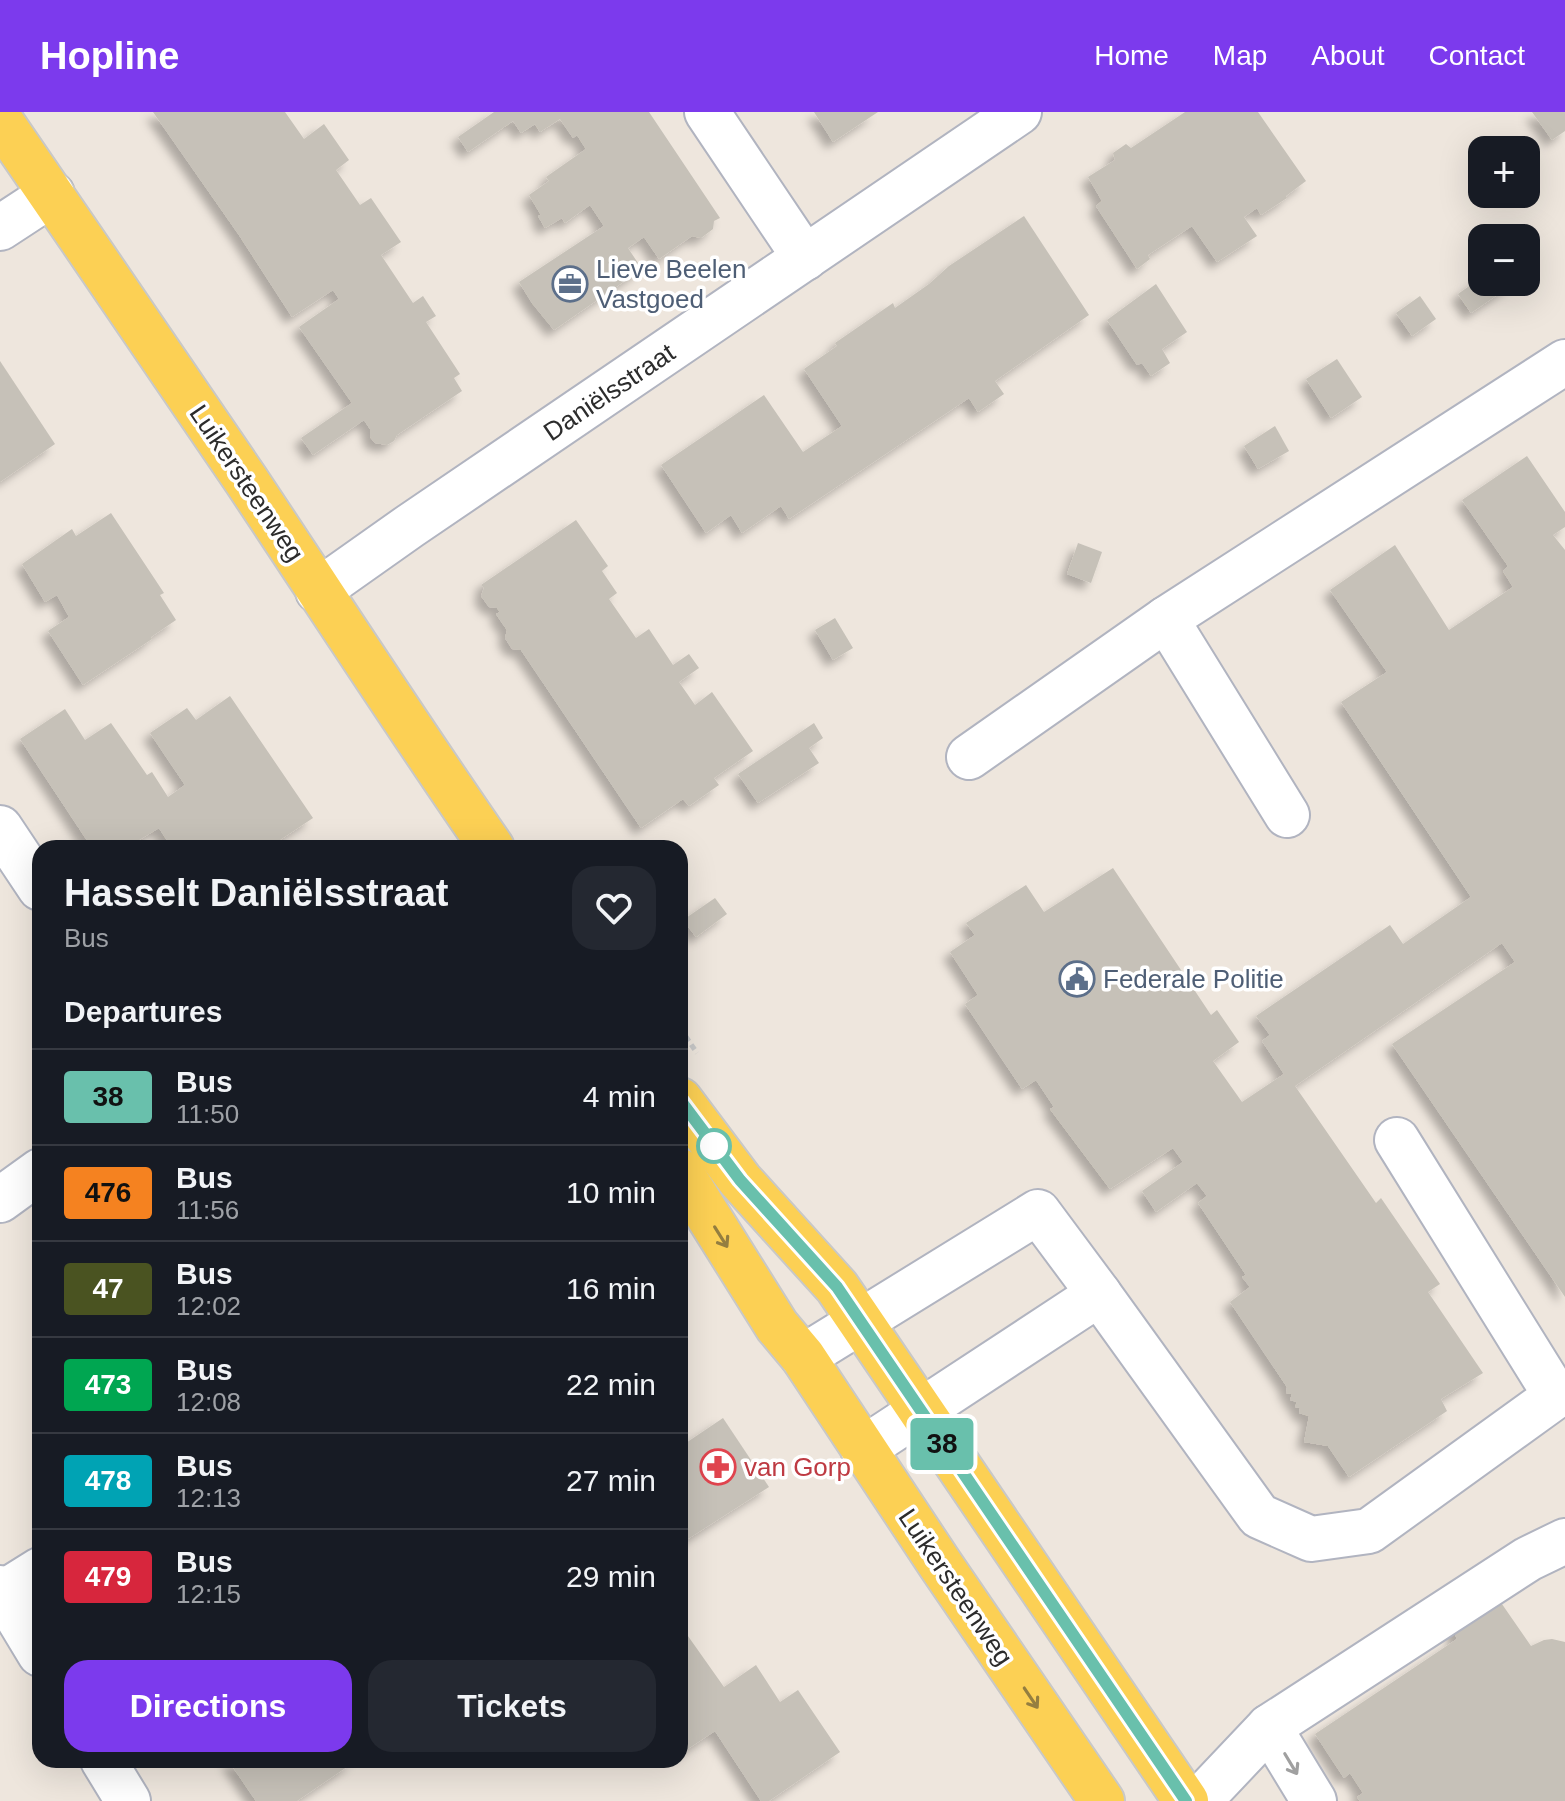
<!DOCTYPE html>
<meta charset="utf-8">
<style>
:root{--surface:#171b24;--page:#242831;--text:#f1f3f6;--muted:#9ea1a6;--line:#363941;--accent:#7c3aed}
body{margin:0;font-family:Arial,sans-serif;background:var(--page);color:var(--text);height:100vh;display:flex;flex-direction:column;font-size:30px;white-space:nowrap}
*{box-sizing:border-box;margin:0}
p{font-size:26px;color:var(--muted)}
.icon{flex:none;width:44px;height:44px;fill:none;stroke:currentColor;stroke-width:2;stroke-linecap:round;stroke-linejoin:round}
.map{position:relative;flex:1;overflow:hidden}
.drawer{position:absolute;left:32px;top:728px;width:656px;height:928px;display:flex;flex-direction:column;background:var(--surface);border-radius:24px;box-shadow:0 8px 32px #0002}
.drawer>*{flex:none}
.badge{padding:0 16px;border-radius:6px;font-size:28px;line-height:52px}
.fabs{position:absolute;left:1468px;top:24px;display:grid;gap:16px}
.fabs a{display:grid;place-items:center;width:72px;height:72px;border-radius:16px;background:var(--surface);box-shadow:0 8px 32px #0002;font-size:40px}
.map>.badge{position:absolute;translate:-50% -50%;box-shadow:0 0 0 4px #fff}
h2{padding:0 32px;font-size:30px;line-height:72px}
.round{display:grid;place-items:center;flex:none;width:84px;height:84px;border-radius:24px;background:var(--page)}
.headline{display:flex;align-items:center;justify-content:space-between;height:136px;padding:0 32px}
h1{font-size:38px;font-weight:700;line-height:60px}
.action{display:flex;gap:16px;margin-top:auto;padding:16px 32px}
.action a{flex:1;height:92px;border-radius:24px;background:var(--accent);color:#fff;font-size:32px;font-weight:700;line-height:92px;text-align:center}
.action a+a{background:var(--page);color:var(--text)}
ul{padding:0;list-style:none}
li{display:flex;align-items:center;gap:24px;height:96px;padding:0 32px;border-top:2px solid var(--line)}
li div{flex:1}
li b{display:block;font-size:30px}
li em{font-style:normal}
li .badge{min-width:88px;font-weight:700;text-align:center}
header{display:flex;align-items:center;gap:48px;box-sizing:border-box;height:112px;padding:0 40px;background:var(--accent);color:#fff}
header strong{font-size:38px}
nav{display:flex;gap:44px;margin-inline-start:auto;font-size:28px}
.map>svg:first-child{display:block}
.building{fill:#c6c1b8;filter:url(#shadow)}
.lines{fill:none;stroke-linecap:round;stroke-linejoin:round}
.minor-casing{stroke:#b1b4c0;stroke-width:48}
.major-casing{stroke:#c8c8c8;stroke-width:48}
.path{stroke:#c8c8c8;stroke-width:5;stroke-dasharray:6 4;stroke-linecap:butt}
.minor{stroke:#fff;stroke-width:44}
.major{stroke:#fcd054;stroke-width:44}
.oneway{stroke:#947e40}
.oneway2{stroke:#a0a0a0}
.line-casing{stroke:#fff;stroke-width:18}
.line{stroke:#69c0ac;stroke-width:12}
.stop-dot{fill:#fff;stroke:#69c0ac;stroke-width:4}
.labels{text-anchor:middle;stroke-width:7;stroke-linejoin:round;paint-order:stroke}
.service-label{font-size:26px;fill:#4e5e75;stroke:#fff;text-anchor:start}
.street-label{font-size:26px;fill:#2c2c2c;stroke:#fff}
.health-label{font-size:26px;fill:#be3a42;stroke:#fff;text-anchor:start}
</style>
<header>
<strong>Hopline</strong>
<nav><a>Home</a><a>Map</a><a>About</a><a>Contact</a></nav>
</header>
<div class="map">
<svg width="1565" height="1689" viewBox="0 0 1565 1689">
<defs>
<filter id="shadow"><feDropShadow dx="-7" dy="7" stdDeviation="4" flood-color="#0004"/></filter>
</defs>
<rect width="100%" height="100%" fill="#eee6dd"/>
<g class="building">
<path d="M153,0H285L304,27L324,12L349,48L336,58L360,93L371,86L401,130L381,143L413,191L423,184L436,204L426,210L460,262L454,266L462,279L397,323L394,329L387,333L375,331L370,325V317L364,308L313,343L301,326L352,291L299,215L339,187L333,178L292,205L239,123Z"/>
<path d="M494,0H649L720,106L714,109L713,117L701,126L692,124L659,147L644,125L628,136L642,157L554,218L532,191L519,170L604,114L590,93L565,111L562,106L545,116L538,104L541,103L529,83L549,69L546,65L586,37L577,23L573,26L560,7L540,20L535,12L521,21L513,9L468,40L458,25Z"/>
<path d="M814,0H878L833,30Z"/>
<path d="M1185,0H1258L1306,69L1286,84L1287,86L1261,103L1257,96L1244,105L1257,124L1217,150L1192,114L1148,143L1150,147L1137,157L1096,94L1102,89L1088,65L1115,48L1113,41L1126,32L1131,36Z"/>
<path d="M1532,0H1565V19L1552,28Z"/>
<path d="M1024,104L1089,203L995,269L1004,282L978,300L969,286L789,407L781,394L742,421L731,403L706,421L661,353L764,283L803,340L842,314L804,257L837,234L835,231L893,191L895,196L929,172L949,154Z"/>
<path d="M1482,165V170H1516L1471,201L1458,182Z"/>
<path d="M1156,172L1187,220L1162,237L1170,251L1151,264L1142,251L1137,253L1107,208Z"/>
<path d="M1420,184L1436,207L1412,224L1396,201Z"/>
<path d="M1337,247L1362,285L1331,306L1306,267Z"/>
<path d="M0,249L55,332L0,370Z"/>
<path d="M1275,314L1289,339L1258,357L1244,334Z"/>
<path d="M1527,344L1565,400V415L1553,423L1565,438V1185L1392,932L1515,850L1502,831L1295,974L1376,1091L1381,1086L1440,1172L1428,1180L1483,1261L1441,1287L1447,1299L1349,1365L1328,1334L1304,1330L1309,1304L1299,1301L1300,1296L1295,1295L1297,1290L1290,1288L1292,1282L1286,1281L1287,1275L1230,1190L1250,1175L1242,1165L1246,1163L1198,1091L1207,1084L1197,1071L1156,1100L1142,1079L1183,1050L1173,1036L1110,1077L1050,997L1054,995L1036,968L1022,977L965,892L978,883L950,840L975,823L966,811L1026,773L1044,800L1113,756L1211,903L1217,898L1239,930L1213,949L1242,990L1284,962L1262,929L1270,923L1256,904L1390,813L1403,832L1471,785L1341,590L1387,560L1330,478L1395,433L1449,518L1513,475L1503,459L1508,454L1462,388Z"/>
<path d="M111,401L164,481L160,483L176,508L151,525L152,527L83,573L48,519L69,505L57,483L45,490L22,452L72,417L76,424Z"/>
<path d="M576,408L608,454L602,459L617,481L609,487L636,526L649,517L673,553L689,542L699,556L679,570L695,593L712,580L753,639L714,666L719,673L689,694L683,687L641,716L521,538L512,537L505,526L507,518L496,502L500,500L497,496L489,495L481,484L484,476L481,473Z"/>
<path d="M1078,431L1102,440L1091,471L1067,462Z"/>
<path d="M835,506L853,536L833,548L815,518Z"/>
<path d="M230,584L313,706L268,736H172L159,716L126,736H92L20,627L65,597L85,628L111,611L147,663L152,660L168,685L185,673L150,621L187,596L196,608Z"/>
<path d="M814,611L823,626L809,636L819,651L758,691L738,662Z"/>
<path d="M715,786L727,802L696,825L683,808Z"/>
<path d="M723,1306L769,1375L680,1432V1335Z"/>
<path d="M1495,1482L1531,1534L1544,1528L1552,1527L1565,1530V1689H1360L1357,1685L1363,1681L1350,1661L1344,1666L1315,1622L1457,1527L1449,1510Z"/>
<path d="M683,1517L724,1575L756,1553L780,1590L798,1578L840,1640L769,1689H761L715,1619L680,1642V1519Z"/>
<path d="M228,1648H357L297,1689H256Z"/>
</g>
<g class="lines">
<defs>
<g id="minor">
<path d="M707,0L805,146"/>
<path d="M0,116L52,82"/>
<path d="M318,479L410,414L1019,0"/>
<path d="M1166,507L1287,703"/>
<path d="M969,645L1166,507L1565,250"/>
<path d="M0,716L40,776"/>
<path d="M0,1088L40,1059"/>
<path d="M803,1245L1038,1100L1099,1182"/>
<path d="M863,1337L1099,1182L1259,1404L1311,1427L1369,1419L1556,1284L1397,1028"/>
<path d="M0,1476L40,1542"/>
<path d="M3,1481L40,1458"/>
<path d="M1269,1615L1314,1689"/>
<path d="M103,1648L128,1689"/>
<path d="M1199,1689L1269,1615L1528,1447L1565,1429"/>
</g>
<g id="major">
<path d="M0,8C82,128 165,248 246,368C328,491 408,615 492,736"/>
<path d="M680,988L740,1068L837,1175L1186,1689"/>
<path d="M680,1059L777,1214L803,1245L940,1452L1102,1689"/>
</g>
</defs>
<use href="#minor" class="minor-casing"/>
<use href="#major" class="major-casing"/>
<path class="path" d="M680,916L697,941"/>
<use href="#minor" class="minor"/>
<use href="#major" class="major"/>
</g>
<defs><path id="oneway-shaft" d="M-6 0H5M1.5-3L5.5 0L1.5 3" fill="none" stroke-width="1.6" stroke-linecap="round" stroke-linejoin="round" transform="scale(2)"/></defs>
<g class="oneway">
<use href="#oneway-shaft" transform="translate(721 1125) rotate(58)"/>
<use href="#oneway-shaft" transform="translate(1031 1586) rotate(56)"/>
</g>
<use class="oneway2" href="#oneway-shaft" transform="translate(1291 1652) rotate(59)"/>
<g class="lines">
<defs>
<path id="line" d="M680,988L740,1068L837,1175L1186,1689"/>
</defs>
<use href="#line" class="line-casing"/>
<use href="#line" class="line"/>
</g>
<defs>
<symbol id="office-ring" viewBox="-11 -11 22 22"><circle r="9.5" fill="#fff" stroke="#5c6f8a" stroke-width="1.5"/><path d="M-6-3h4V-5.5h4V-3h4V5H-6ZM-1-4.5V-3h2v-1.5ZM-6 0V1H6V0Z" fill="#5c6f8a"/></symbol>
<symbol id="civic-ring" viewBox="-11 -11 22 22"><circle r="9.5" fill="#fff" stroke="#5c6f8a" stroke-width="1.5"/><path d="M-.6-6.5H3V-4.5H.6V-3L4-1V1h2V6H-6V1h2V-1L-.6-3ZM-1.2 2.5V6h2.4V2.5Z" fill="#5c6f8a"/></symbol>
<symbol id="pharmacy-ring" viewBox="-11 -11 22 22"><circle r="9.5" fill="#fff" stroke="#e0444e" stroke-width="1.5"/><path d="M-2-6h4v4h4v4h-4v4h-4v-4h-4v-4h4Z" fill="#e0444e"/></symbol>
</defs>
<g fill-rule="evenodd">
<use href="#office-ring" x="550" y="152" width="40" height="40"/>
<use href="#civic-ring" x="1057" y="847" width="40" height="40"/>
<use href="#pharmacy-ring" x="698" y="1335" width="40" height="40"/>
</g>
<circle class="stop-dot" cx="714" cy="1034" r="16"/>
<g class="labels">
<g class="service-label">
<text x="596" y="166">Lieve Beelen<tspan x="596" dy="30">Vastgoed</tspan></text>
<text x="1103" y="876">Federale Politie</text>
</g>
<g class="street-label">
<text transform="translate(609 280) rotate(-34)" y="9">Daniëlsstraat</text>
<text transform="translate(247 371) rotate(56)" y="9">Luikersteenweg</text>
<text transform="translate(956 1475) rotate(56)" y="9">Luikersteenweg</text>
</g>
<g class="health-label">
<text x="744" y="1364">van Gorp</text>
</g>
</g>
</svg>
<div class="fabs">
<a>+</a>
<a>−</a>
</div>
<b class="badge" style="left:942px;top:1332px;background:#69c0ac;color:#111">38</b>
<section class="drawer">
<div class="headline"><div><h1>Hasselt Daniëlsstraat</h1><p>Bus</p></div><a class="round"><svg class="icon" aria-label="heart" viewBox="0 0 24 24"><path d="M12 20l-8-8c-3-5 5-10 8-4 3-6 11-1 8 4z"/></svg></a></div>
<h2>Departures</h2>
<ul>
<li><span class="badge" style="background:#69c0ac;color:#111">38</span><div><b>Bus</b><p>11:50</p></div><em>4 min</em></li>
<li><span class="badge" style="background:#f58220;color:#111">476</span><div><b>Bus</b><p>11:56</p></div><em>10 min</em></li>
<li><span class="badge" style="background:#4a5321;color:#fff">47</span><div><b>Bus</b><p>12:02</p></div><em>16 min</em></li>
<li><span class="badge" style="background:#00a651;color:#fff">473</span><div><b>Bus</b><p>12:08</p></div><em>22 min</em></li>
<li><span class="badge" style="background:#00a3b4;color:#fff">478</span><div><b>Bus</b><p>12:13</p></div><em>27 min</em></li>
<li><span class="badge" style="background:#d7263d;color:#fff">479</span><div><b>Bus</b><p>12:15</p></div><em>29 min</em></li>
</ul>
<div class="action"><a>Directions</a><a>Tickets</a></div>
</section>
</div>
